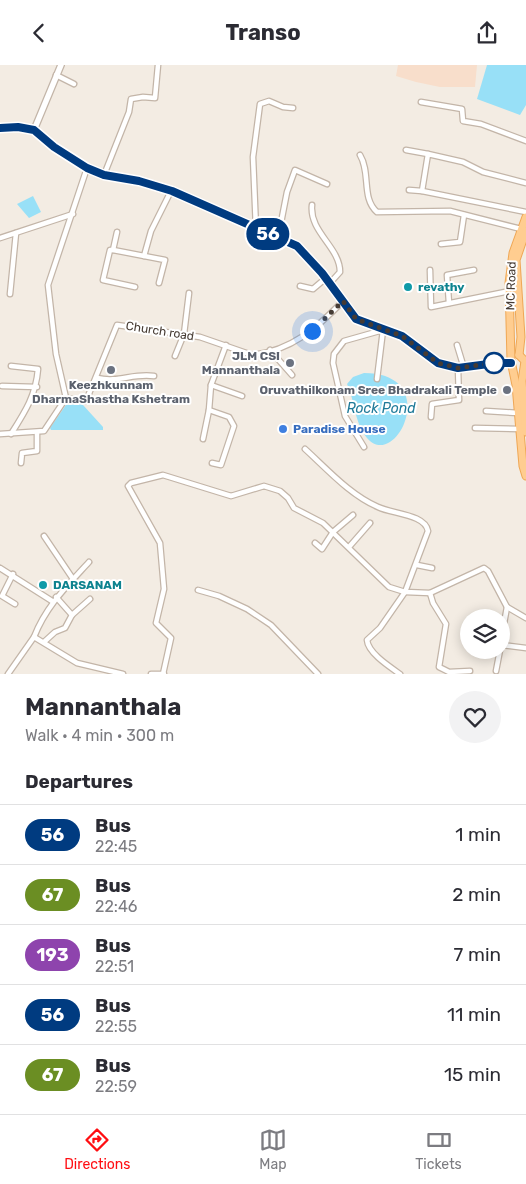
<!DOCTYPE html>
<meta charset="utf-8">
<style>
:root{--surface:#fff;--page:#f2f2f3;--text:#2b2b33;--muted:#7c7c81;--line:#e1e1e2;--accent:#ff0e12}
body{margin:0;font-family:Rubik,sans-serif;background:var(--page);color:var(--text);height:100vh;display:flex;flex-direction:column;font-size:19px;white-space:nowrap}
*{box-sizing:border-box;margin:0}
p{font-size:16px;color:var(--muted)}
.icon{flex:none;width:28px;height:28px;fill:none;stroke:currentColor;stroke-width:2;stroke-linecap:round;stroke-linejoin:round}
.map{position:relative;height:609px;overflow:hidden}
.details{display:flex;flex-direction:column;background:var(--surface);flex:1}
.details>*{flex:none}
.badge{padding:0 10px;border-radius:16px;font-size:18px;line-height:32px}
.fabs{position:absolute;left:460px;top:544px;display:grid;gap:10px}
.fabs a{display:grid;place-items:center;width:50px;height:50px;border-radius:50%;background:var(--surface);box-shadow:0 2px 12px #0003;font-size:25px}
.you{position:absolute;width:25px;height:25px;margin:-12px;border:4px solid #fff;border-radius:50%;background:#1a73e8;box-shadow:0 0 0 8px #1a73e833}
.map>.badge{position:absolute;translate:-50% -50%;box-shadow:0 0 0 2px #fff}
h2{padding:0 25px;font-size:19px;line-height:45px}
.round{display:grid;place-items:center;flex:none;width:52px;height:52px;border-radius:26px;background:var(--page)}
.overview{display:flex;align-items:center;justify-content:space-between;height:85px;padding:0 25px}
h1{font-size:24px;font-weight:700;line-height:38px}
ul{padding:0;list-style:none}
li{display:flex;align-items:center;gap:15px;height:60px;padding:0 25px;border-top:1px solid var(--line)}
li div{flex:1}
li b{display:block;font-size:19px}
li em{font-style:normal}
li .badge{min-width:55px;font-weight:700;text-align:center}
header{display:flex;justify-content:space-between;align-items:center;height:65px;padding:0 25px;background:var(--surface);font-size:22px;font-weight:700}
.menu{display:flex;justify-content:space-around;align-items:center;height:70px;border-top:1px solid var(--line);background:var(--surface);font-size:14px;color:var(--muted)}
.menu a{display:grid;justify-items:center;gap:2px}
.menu .on{color:var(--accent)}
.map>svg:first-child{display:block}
.commercial{fill:#f8decb}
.water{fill:#98e0f7}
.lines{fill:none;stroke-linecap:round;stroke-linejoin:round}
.minor-casing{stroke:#c3b5a8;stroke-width:7}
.tertiary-casing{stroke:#c3b5a8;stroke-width:8}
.secondary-casing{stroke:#dbbb90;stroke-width:9}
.primary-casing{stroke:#efa755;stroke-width:9}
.minor{stroke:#fff;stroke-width:4.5}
.tertiary{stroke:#fff;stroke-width:5.5}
.secondary{stroke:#ffe6c1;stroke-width:6}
.primary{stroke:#ffcd90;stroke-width:7}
.line-casing{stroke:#fff;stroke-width:11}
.line{stroke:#003b80;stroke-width:8}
.walk{stroke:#463b33;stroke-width:5;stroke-dasharray:0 9}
.culture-dot{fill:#0f9aa8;stroke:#fff;stroke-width:2}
.worship-dot{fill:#6b7280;stroke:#fff;stroke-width:2}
.stop-dot{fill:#fff;stroke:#003b80;stroke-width:2.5}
.shop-dot{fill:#3f7fe0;stroke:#fff;stroke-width:2}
.labels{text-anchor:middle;stroke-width:4;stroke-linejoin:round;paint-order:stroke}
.street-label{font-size:12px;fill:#463b33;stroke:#fff}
.culture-label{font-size:12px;font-weight:bold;fill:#0d838f;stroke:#fff;text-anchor:start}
.worship-label{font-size:12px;font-weight:bold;fill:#5b616d;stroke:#fff;text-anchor:end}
.shop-label{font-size:12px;font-weight:bold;fill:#366cbe;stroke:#fff;text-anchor:start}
.water-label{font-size:14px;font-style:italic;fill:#1f7a99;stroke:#fff}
</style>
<header><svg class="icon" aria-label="back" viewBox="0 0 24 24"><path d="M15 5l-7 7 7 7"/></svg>Transo<svg class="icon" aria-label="share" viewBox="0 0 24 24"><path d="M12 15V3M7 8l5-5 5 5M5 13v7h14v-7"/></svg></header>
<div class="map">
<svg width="526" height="609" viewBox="0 0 526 609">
<rect width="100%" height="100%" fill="#f3ece3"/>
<path class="commercial" d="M398,0H477L475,22H440L416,17L396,11Z"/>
<g class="water">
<path d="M487,0H526V40L520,50L477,34Z"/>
<path d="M33,131L41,147L29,153L17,139Z"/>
<path d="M364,308C443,308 396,407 367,373C354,357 355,336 347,319L353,312Z"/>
<path d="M74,336L83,340L103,362V365H51L50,363L68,337Z"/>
</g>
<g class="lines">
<defs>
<g id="minor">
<path d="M56,10L74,19"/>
<path d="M421,37L462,44L463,56L481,59L526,76"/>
<path d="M406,85L428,89"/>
<path d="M360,90C371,108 361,133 377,147L450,146L521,164"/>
<path d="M104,110L129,47L131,34L143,32L155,33L158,0"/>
<path d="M526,118L483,107L463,97L428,89L422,126L526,147"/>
<path d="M409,125L422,126"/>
<path d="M312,140C309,167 340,182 340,207L330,218"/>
<path d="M256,164L253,92L260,39L269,36L283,42L293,43"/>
<path d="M117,167L113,185L165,195L159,218"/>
<path d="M0,173L73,149"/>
<path d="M278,173L287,127L295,105L327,119"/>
<path d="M441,179L460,177L464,150"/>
<path d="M113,185H110L103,215L135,222"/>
<path d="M144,191L151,166L171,126"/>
<path d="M430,205L431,242L510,226"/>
<path d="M300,221L313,224L326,213"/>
<path d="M10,229L16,168"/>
<path d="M449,238L447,210L474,205"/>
<path d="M457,280L464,303"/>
<path d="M270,285L292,310"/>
<path d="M175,291L184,269L189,228"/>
<path d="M11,301L38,304C36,330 25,347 11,369"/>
<path d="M97,313C119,318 132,308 154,311"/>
<path d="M211,320L242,331"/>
<path d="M2,321L37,322"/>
<path d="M66,333L86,336L117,260L200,272L252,290C291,286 317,263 343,236"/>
<path d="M66,333L56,289L48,220L87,103"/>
<path d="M209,345L229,352L234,361L221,400L212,398"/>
<path d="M486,346L518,348"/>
<path d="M431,352L432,339L459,335L458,303"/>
<path d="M475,363L520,364"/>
<path d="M0,369L44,366L66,333"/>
<path d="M203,374L209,345L211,320L226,280"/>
<path d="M364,382L345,351L333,298L334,289L344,276L383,265L377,314"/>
<path d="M305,384C327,404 350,430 378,442C392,449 425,449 428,466L405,527L380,563L367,575C368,588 390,602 400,609"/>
<path d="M21,398L22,388L37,386V368"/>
<path d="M44,471L73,514"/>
<path d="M315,478L322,484L333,467L353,450"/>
<path d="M349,482L370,458"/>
<path d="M417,500L432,503"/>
<path d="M0,503L52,536"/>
<path d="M13,509L2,531L15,539"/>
<path d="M198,525L219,531L247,544L271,560L318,609"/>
<path d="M430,528L433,538L446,559L439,602L449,607L470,606"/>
<path d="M56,532L72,550"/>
<path d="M34,572C46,541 67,521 89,497"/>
<path d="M501,575L507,542"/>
<path d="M44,577L55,567L65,563L72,550L90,534"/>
<path d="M501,580L526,583"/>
<path d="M496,606L500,585"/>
<path d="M8,609L34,572L77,598L123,609"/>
<path d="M151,609H164"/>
<path d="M163,609L171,573L156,558L164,524L160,478L128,421L131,418L163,410L231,431L264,421L280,426L288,433L294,443L323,458L389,522L405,527L430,528L484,503L488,506L507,542L526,553"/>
</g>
<path id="tertiary" d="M34,65L61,0"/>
<path id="secondary" d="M0,63L18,62L34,65L54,82L87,103L104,110L139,116L171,126L297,181L322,208L357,254L402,271L438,298L458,303L496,298H511"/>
<g id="primary">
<path d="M526,152L513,188L509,218L511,296L516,320L523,401L526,411"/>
<path d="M519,290L521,272L516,195L526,166"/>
<path d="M519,290L525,296L522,316L526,367"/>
</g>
</defs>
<use href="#minor" class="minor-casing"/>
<use href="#tertiary" class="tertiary-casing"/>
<use href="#secondary" class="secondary-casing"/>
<use href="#primary" class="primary-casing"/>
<use href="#minor" class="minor"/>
<use href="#tertiary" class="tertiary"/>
<use href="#secondary" class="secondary"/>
<use href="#primary" class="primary"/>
</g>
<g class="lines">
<defs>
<path id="line" d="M0,63L18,62L34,65L54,82L87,103L104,110L139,116L172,126L297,181L322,208L356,254L402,271L438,298L458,303L496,298H511"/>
</defs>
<use href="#line" class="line-casing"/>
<use href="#line" class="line"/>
<path class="walk" d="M312,266L343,236L356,254L402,271L438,298L458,303L494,298"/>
</g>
<g class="culture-dot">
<circle cx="408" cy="222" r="5"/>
<circle cx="43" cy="520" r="5"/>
</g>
<g class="worship-dot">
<circle cx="290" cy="298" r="5"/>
<circle cx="111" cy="305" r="5"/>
<circle cx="507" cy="325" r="5"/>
</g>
<circle class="stop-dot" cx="494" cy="298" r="10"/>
<circle class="shop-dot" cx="283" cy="364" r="5"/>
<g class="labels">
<g class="street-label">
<text transform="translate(511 221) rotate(-88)" y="4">MC Road</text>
<text transform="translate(160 266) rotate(9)" y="4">Church road</text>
</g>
<g class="culture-label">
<text x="418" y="226">revathy</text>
<text x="53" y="524">DARSANAM</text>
</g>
<g class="worship-label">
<text x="280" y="295">JLM CSI<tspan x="280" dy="14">Mannanthala</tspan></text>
<text x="111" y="324" text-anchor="middle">Keezhkunnam<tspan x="111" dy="14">DharmaShastha Kshetram</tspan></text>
<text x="497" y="329">Oruvathilkonam Sree Bhadrakali Temple</text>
</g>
<g class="shop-label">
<text x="293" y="368">Paradise House</text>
</g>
<g class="water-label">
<text x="381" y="348">Rock Pond</text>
</g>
</g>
</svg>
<div class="fabs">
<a><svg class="icon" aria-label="layers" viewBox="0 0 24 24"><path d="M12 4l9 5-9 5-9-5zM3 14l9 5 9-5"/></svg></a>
</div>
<div class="you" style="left:312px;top:266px"></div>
<b class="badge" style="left:268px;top:169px;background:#003b80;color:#fff">56</b>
</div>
<section class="details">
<div class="overview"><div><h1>Mannanthala</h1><p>Walk · 4 min · 300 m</p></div><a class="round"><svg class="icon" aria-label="heart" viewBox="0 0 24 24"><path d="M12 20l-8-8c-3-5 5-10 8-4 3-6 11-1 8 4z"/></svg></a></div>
<h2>Departures</h2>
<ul>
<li><span class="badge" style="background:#003b80;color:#fff">56</span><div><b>Bus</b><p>22:45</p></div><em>1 min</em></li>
<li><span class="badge" style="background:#6b8e23;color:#fff">67</span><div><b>Bus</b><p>22:46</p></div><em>2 min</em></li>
<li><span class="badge" style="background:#8e44ad;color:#fff">193</span><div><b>Bus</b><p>22:51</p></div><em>7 min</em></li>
<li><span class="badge" style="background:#003b80;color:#fff">56</span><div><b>Bus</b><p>22:55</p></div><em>11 min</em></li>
<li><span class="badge" style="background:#6b8e23;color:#fff">67</span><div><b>Bus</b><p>22:59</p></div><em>15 min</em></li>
</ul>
</section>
<nav class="menu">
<a class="on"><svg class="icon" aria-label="directions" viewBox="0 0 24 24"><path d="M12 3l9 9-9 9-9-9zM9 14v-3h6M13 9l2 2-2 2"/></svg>Directions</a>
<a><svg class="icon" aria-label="map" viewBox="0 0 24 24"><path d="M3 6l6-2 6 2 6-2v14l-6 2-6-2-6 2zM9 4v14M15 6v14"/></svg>Map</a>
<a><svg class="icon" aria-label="tickets" viewBox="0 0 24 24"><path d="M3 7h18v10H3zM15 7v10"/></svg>Tickets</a>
</nav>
